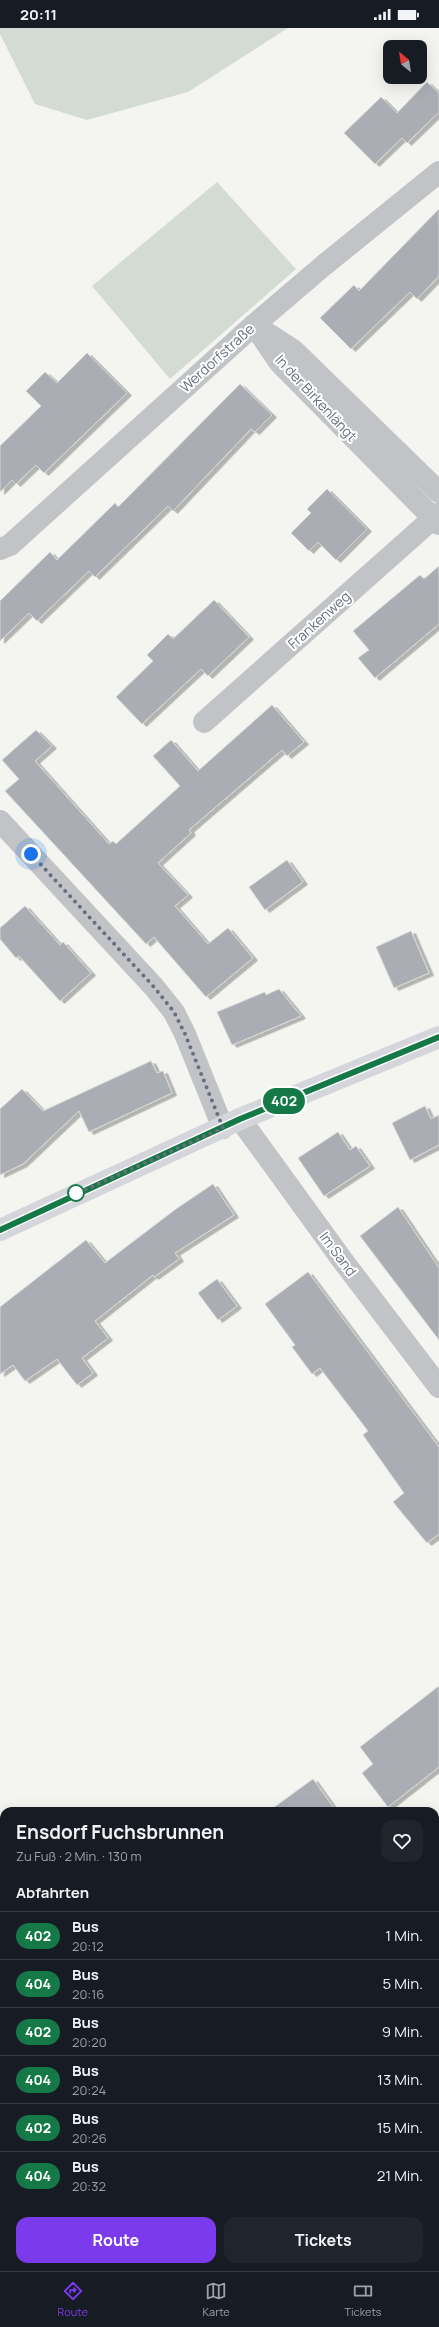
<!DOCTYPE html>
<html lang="de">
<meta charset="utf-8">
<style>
:root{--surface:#171b24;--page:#20242c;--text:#f1f3f6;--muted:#9ea1a6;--line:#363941;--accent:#7c3aed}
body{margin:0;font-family:Manrope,sans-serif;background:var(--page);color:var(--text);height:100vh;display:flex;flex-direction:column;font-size:15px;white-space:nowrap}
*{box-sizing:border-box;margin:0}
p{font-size:13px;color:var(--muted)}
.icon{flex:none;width:22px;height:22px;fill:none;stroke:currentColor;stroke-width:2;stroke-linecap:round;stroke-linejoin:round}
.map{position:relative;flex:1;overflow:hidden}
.details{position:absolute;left:0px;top:1779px;width:439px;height:464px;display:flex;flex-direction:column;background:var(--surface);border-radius:12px 12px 0 0;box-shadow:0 4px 16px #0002}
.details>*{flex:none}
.badge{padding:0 8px;border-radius:13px;font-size:14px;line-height:26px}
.needle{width:26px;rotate:330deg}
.controls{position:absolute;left:383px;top:12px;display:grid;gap:8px}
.controls a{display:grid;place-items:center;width:44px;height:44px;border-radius:8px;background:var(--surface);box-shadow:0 4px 16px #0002;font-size:20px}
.you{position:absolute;width:20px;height:20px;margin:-10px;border:3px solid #fff;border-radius:50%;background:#1a73e8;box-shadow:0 0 0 6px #1a73e833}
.map>.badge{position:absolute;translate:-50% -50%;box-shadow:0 0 0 2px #fff}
h2{padding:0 16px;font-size:15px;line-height:36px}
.round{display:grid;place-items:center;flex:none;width:42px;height:42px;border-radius:12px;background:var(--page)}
.head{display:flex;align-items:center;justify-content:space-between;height:68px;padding:0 16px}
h1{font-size:19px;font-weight:700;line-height:30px}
.cta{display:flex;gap:8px;margin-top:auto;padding:8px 16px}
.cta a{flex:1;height:46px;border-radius:12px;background:var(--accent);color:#fff;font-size:16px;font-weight:700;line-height:46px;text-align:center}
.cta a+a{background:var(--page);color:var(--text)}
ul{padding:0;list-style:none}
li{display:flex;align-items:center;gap:12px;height:48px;padding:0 16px;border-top:1px solid var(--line)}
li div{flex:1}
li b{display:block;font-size:15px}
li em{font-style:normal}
li .badge{min-width:44px;font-weight:700;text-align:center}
.status{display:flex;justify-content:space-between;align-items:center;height:28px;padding:0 20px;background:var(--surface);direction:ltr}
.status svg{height:11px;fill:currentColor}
.dock{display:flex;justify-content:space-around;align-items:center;height:56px;border-top:1px solid var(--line);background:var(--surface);font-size:11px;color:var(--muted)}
.dock a{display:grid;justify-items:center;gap:2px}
.dock .selected{color:var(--accent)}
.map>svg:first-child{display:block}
.green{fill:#d4dbd3}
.building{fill:#aaaeb4;stroke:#d6d6d4;filter:url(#shadow)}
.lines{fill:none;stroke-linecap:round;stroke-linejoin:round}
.street{stroke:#c1c3c6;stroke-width:22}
.secondary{stroke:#d5d6db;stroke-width:22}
.line-casing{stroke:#fff;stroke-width:9}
.line{stroke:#157947;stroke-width:6}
.walk{stroke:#676f7f;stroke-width:4;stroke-dasharray:0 7.2}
.stop-dot{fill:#fff;stroke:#157947;stroke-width:2}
.labels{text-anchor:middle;stroke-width:4;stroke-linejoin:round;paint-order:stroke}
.street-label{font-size:14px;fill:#676f7f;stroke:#fff}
</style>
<div class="status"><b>20:11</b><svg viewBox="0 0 49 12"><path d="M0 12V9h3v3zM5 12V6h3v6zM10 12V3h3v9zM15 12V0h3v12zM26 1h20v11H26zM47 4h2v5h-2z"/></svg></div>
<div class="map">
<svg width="439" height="2243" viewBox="0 0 439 2243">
<defs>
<filter id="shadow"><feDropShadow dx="4.5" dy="2.5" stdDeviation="0" flood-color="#0004"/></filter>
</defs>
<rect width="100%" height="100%" fill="#f4f5f1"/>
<g class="green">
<path d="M0,0H288L188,64L87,92L35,76L0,6Z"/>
<path d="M217,154L296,241L170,351L92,258Z"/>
</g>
<g class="building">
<path d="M427,54L439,65V84L407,115L402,110L375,136L344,105L381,69L397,85Z"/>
<path d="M439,181V248L417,271L410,264L351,321L320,290L354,257L359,263Z"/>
<path d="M87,325L127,365L44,445L36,437L16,456L12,452L0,464V418L41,378L26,363L45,344L57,355Z"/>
<path d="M240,356L272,387L255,404L251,401L173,483L168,478L95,549L89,543L37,593L29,585L0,613V573L50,524L57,532L115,475L118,479Z"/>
<path d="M327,461L367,501L336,532L318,514L309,523L291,505L311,485L307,481Z"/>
<path d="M439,538V596L375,650L358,630L369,622L353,603L420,547L424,551Z"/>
<path d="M214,572L249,609L208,648L201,641L142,696L116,669L153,633L147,627L168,606L173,611Z"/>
<path d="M272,677L304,714L287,728L282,722L189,802L191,805L158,835L188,867L175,878L208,916L228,900L253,930L206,969L154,909L146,916L5,763L19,751L2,732L36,702L52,718L35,733L109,816L113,813L116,816L180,758L153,728L171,712L198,743Z"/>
<path d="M287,832L303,854L265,882L249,859Z"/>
<path d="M25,878L60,917L63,914L91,945L60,973L19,928L16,930L0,911V900Z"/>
<path d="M411,903L429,945L394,960L376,919Z"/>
<path d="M279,961L301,988L232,1017L217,984L265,964L266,967Z"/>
<path d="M151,1033L157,1045L163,1043L172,1065L89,1104L79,1083L23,1136L0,1147V1081L22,1061L43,1083Z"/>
<path d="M425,1078L431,1091L439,1087V1117L410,1132L392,1095Z"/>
<path d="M338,1104L350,1122L356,1118L370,1138L324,1168L298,1130Z"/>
<path d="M213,1156L234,1187L175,1225L179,1231L154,1249L153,1247L95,1293L108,1310L82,1330L93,1345L77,1357L57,1331L25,1353L13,1337L0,1346V1279L86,1212L105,1235L176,1181Z"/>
<path d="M398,1179L439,1240V1312L360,1208Z"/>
<path d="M308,1244L439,1419V1506L427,1515L393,1474L404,1465L363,1407L368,1403L320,1340L312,1346L292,1319L295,1317L265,1276Z"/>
<path d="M217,1251L237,1278L218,1292L198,1265Z"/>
<path d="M439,1658V1739L388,1779L362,1745L373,1736L360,1719Z"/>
<path d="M313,1751L336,1783H269Z"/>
</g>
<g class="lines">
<g class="street">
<path d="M254,297L280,335L439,496"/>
<path d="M262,302L293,322L439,464"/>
<path d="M0,521L10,517L254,297L323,238L439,144"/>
<path d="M204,694L439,485"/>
<path d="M0,793L154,959L174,984L185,1006L223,1100"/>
<path d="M240,1091L343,1233L439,1359"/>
<path d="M435,1806L439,1802"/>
<path d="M0,1846L4,1851"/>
<path d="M435,1973L439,1977"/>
<path d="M373,2239L378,2243"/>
</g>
<path class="secondary" d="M0,1202L240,1091L439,1009"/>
</g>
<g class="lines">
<defs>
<path id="line" d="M0,1202L240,1091L439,1009"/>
</defs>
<use href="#line" class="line-casing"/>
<use href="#line" class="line"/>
<path class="walk" d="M31,826L154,959L174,984L185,1006L223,1100L71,1168L76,1165"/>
</g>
<circle class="stop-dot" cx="76" cy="1165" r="8"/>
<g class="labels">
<g class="street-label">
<text transform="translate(217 330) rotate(-42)" y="5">Werdorfstraße</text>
<text transform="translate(316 370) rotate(47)" y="5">In der Birkenlängt</text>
<text transform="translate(319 592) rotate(-42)" y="5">Frankenweg</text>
<text transform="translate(338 1226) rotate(53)" y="5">Im Sand</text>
</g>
</g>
</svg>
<div class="controls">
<a><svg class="needle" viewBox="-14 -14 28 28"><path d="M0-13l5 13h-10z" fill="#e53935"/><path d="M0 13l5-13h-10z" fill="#9ea1a6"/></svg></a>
</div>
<div class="you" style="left:31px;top:826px"></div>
<b class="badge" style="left:284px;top:1073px;background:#157947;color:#fff">402</b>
<section class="details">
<div class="head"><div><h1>Ensdorf Fuchsbrunnen</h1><p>Zu Fuß · 2 Min. · 130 m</p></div><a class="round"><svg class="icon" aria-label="heart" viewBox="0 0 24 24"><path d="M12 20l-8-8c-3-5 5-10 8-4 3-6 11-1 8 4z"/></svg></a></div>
<h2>Abfahrten</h2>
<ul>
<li><span class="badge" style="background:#157947;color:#fff">402</span><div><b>Bus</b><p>20:12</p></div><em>1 Min.</em></li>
<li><span class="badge" style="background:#157947;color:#fff">404</span><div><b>Bus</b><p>20:16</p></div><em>5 Min.</em></li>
<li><span class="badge" style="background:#157947;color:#fff">402</span><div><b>Bus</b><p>20:20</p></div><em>9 Min.</em></li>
<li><span class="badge" style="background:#157947;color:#fff">404</span><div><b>Bus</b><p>20:24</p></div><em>13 Min.</em></li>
<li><span class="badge" style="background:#157947;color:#fff">402</span><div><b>Bus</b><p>20:26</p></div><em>15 Min.</em></li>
<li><span class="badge" style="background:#157947;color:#fff">404</span><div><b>Bus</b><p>20:32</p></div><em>21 Min.</em></li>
</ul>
<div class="cta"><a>Route</a><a>Tickets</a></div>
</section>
</div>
<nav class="dock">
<a class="selected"><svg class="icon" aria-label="directions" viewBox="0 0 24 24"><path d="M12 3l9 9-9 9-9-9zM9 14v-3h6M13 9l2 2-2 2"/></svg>Route</a>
<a><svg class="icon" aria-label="map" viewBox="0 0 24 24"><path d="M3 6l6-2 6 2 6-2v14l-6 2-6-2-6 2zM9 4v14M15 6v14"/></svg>Karte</a>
<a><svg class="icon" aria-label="tickets" viewBox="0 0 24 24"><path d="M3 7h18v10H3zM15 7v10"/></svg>Tickets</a>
</nav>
